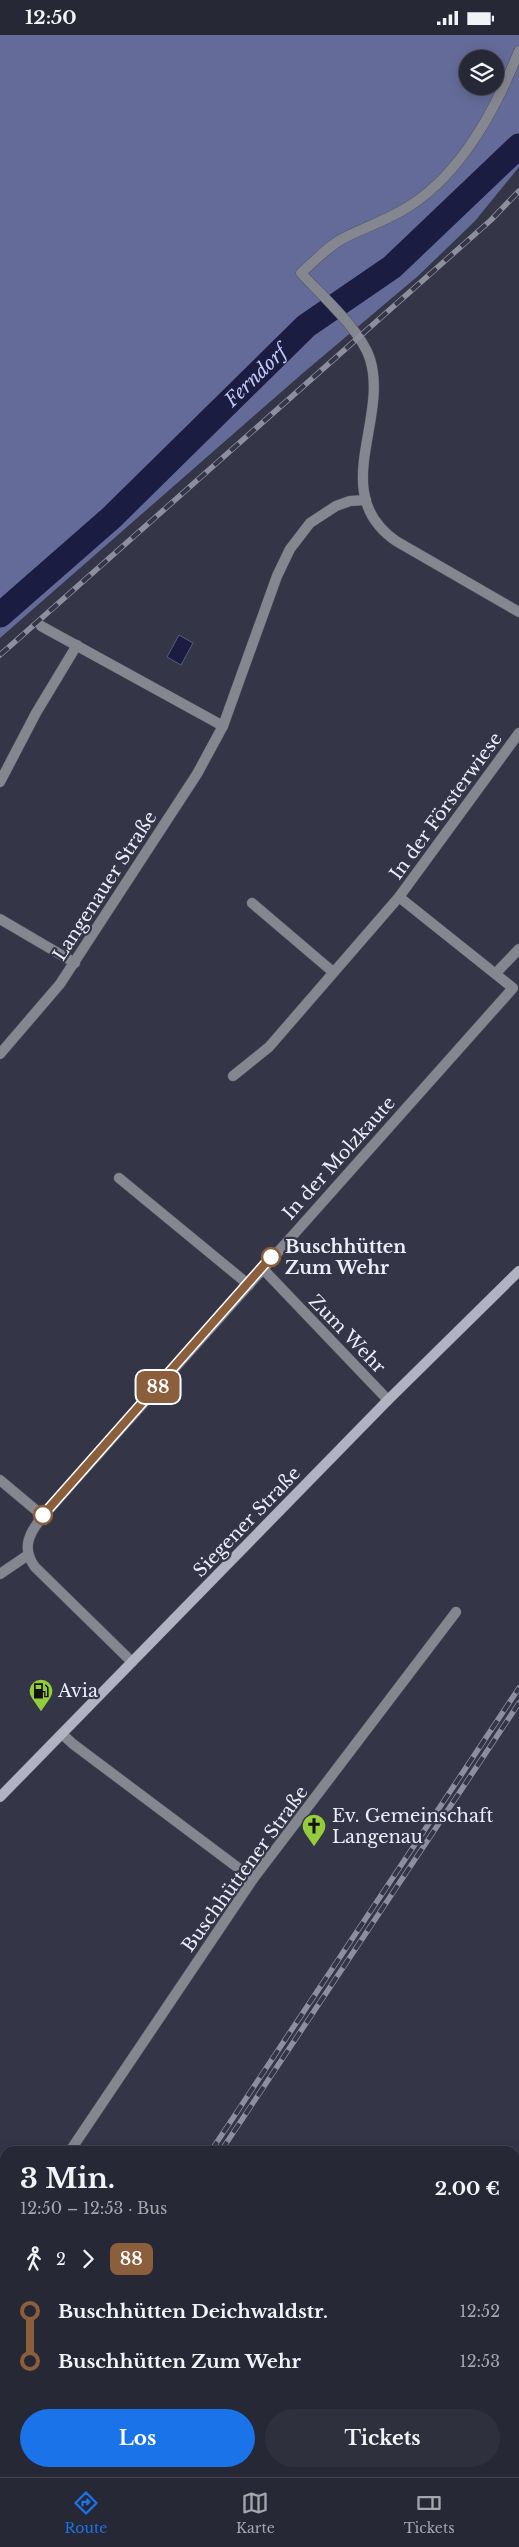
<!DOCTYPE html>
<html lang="de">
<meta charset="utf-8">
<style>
:root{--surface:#272836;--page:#2f303e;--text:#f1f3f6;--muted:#a4a6ad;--line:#434451;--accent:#1a73e8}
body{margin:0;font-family:"Libre Baskerville",serif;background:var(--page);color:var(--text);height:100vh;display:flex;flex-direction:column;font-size:19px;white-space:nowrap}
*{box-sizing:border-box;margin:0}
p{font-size:16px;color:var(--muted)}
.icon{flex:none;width:28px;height:28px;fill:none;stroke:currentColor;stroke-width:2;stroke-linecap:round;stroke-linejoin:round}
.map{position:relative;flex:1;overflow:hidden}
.details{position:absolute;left:0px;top:2111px;width:520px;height:331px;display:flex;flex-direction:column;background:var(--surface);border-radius:15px 15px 0 0;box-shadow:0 2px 12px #0003,0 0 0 1px var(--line)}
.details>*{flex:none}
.badge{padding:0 10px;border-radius:8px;font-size:18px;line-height:32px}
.fabs{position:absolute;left:459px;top:15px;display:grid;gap:10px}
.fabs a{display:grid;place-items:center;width:45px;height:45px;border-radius:50%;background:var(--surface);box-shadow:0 2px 12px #0003,0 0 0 1px var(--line);font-size:25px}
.map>.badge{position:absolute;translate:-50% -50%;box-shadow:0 0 0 2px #fff}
.legs{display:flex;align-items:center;gap:8px;height:55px;padding:0 20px;font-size:16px}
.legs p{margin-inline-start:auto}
.headline{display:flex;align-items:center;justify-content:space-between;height:85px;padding:0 20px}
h1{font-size:28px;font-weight:700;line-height:38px}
.primary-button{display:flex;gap:10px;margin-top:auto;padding:10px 20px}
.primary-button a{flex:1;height:58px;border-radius:30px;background:var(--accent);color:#fff;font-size:20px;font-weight:700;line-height:58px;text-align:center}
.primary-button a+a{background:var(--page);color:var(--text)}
ul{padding:0 20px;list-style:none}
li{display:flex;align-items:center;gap:18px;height:50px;font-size:19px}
li i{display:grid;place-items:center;width:8px;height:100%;margin:0 6px;background:currentColor}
li i::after{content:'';width:12px;height:12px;margin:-6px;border:4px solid;border-radius:50%;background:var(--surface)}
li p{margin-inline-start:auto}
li:first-child i{background:linear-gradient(#0000 50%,currentColor 0)}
li:last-child i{background:linear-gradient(currentColor 50%,#0000 0)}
.status{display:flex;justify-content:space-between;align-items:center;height:35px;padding:0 25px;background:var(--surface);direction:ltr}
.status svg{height:14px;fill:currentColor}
.menu{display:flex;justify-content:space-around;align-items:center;height:70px;border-top:1px solid var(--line);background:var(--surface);font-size:14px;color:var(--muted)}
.menu a{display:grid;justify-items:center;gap:2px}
.menu .current{color:var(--accent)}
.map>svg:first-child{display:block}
.forest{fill:#656b98;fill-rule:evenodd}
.water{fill:#1a1c42;stroke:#595b79}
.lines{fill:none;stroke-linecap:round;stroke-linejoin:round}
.river{stroke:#1a1c42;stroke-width:25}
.street-casing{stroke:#515364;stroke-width:11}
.secondary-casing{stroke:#515364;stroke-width:11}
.highway-casing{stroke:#515364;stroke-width:16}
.street{stroke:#858790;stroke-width:10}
.secondary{stroke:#b1b3c2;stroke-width:10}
.highway{stroke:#f4f5ff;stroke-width:15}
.rail-casing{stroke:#8e8f9e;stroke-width:5.5}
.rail{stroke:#343648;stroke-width:4;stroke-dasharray:11;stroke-linecap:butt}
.line-1-casing{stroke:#fff;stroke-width:11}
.line-1{stroke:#8b5e3c;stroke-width:8}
.stop-1-dot{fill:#fff;stroke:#8b5e3c;stroke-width:2.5}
.labels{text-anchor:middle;stroke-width:4.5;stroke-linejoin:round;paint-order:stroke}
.street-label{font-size:18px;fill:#ecedf9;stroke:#343648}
.stop-label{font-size:18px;font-weight:bold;fill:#ecedf9;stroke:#343648;text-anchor:start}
.poi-label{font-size:18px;fill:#ecedf9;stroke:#343648;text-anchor:start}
.water-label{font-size:19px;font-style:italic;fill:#c2c8f3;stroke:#343648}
</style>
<div class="status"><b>12:50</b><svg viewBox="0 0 49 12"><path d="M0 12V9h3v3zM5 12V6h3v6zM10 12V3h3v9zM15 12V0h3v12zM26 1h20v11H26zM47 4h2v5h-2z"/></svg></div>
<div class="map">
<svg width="519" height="2442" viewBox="0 0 519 2442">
<rect width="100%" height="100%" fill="#343648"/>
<path class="forest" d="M0,0H519V132L475,186L418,241L303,338L0,603ZM468,24H495V51H468Z"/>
<path class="water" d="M179,600L193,608L181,630L167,622Z"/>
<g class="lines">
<path class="river" id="s1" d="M0,580L112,482L306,291L392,232L519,111"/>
<defs>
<g id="street">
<path d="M519,16C496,73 463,136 411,170C389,185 364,192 342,204C327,212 314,227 301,238C321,260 361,295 370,324C389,385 328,459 396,506L519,577"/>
<path d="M41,591L223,691"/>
<path d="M0,747L36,678L77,610"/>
<path d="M252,868L333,937"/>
<path d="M0,884L75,928"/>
<path d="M496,938L519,914"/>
<path d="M0,1019L60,949L197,739L223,691L277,541L290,514L310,488L336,471L350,466L366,465"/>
<path d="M233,1041L269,1012L399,862L519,698"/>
<path d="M119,1143L249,1250"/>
<path d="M262,1233L388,1365"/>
<path d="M0,1445L43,1481"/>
<path d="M0,1539L28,1520"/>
<path d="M132,1627L35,1532C21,1513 29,1498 43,1481L513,953L399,862"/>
<path d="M62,1699L73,1709L253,1844"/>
<path d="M70,2116L253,1844L456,1577"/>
<path d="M0,2217L5,2210"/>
</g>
<path id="secondary" d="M0,1762L388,1365L519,1236"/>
<g id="highway">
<path d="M515,2325L519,2321"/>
<path d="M515,2355L519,2351"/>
<path d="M397,2442L403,2438"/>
<path d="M428,2442L433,2438"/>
</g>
</defs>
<use href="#street" class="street-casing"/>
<use href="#secondary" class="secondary-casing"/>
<use href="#highway" class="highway-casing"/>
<use href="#street" class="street"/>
<use href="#secondary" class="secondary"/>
<use href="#highway" class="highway"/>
<defs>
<g id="rail">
<path d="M0,620L491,185L519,156"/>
<path d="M211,2116L519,1653"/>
<path d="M221,2116L519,1668"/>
<path d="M4,2442L7,2438"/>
<path d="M14,2442L17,2438"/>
</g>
</defs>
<use href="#rail" class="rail-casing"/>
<use href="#rail" class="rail"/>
</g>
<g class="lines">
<defs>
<path id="line-1" d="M43,1480L271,1222"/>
</defs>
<use href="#line-1" class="line-1-casing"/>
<use href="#line-1" class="line-1"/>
</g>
<defs>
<symbol id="fuel-pin" viewBox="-11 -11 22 30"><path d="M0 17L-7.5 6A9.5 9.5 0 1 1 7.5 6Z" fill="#94cc3c" stroke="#343648"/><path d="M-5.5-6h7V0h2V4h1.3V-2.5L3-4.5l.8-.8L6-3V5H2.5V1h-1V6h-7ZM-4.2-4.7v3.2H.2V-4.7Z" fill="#111"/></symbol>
<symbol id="church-pin" viewBox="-11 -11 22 30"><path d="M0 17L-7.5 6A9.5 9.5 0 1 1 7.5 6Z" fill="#94cc3c" stroke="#343648"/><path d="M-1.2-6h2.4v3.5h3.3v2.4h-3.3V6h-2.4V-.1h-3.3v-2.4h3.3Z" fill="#111"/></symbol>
</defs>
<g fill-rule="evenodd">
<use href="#fuel-pin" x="27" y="1642" width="28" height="38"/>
<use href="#church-pin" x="300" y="1777" width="28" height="38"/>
</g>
<g class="stop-1-dot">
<circle cx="271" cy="1222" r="9"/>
<circle cx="43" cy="1480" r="9"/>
</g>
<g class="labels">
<g class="street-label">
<text transform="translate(446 771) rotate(-54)" y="6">In der Försterwiese</text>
<text transform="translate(105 851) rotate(-57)" y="6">Langenauer Straße</text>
<text transform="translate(339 1123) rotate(-48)" y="6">In der Molzkaute</text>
<text transform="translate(347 1299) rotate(46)" y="6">Zum Wehr</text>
<text transform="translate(247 1487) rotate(-46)" y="6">Siegener Straße</text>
<text transform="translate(245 1834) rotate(-54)" y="6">Buschhüttener Straße</text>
</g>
<g class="stop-label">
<text x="285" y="1218">Buschhütten<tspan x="285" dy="21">Zum Wehr</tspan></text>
</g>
<g class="poi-label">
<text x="58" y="1662">Avia</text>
<text x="332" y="1787">Ev. Gemeinschaft<tspan x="332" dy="21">Langenau</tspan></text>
</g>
<g class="water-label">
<text dy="7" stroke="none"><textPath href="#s1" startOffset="350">Ferndorf</textPath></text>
</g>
</g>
</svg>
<div class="fabs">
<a><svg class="icon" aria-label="layers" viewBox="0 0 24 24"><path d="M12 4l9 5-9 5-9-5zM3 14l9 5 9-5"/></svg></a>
</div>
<b class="badge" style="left:158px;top:1352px;background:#8b5e3c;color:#fff">88</b>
<section class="details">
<div class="headline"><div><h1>3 Min.</h1><p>12:50 – 12:53 · Bus</p></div><b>2.00 €</b></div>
<div class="legs"><svg class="icon" aria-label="walk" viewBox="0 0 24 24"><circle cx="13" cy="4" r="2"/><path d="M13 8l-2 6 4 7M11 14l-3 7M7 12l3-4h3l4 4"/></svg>2<svg class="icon" aria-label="forward" viewBox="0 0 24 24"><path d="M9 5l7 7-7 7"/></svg><b class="badge" style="background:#8b5e3c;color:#fff">88</b></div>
<ul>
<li><i style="color:#8b5e3c"></i><b>Buschhütten Deichwaldstr.</b><p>12:52</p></li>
<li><i style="color:#8b5e3c"></i><b>Buschhütten Zum Wehr</b><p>12:53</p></li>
</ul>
<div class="primary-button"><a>Los</a><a>Tickets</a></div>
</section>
</div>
<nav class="menu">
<a class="current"><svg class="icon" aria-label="directions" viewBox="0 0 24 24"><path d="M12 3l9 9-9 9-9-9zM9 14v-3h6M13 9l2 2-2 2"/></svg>Route</a>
<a><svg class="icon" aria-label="map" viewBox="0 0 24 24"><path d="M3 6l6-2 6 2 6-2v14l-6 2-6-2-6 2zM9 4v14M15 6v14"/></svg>Karte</a>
<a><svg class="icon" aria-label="tickets" viewBox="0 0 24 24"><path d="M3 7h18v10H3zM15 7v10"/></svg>Tickets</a>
</nav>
